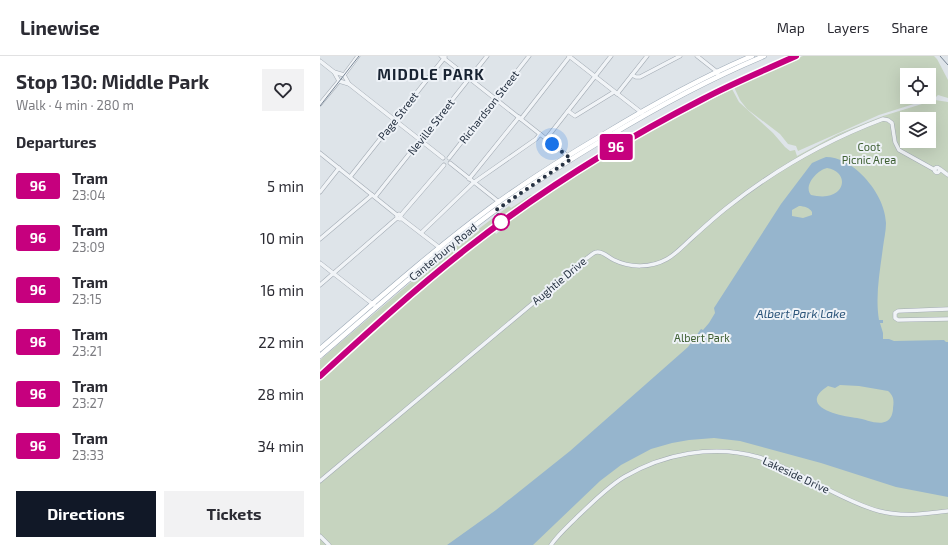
<!DOCTYPE html>
<meta charset="utf-8">
<style>
:root{--surface:#fff;--page:#f2f2f3;--text:#2b2b33;--muted:#7c7c81;--line:#e1e1e2;--accent:#111827}
body{margin:0;font-family:"Exo 2",sans-serif;background:var(--page);color:var(--text);height:100vh;display:flex;flex-direction:column;font-size:15px;white-space:nowrap}
*{box-sizing:border-box;margin:0}
p{font-size:13px;color:var(--muted)}
.icon{flex:none;width:22px;height:22px;fill:none;stroke:currentColor;stroke-width:2;stroke-linecap:round;stroke-linejoin:round}
.map{position:relative;flex:1;overflow:hidden}
.side{display:flex;flex-direction:column;background:var(--surface);width:320px}
.side>*{flex:none}
.badge{padding:0 8px;border-radius:3px;font-size:14px;line-height:26px}
.controls{position:absolute;left:580px;top:12px;display:grid;gap:8px}
.controls a{display:grid;place-items:center;width:36px;height:36px;border-radius:0px;background:var(--surface);box-shadow:0 4px 16px #0002;font-size:20px}
.you{position:absolute;width:20px;height:20px;margin:-10px;border:3px solid #fff;border-radius:50%;background:#1a73e8;box-shadow:0 0 0 6px #1a73e833}
.map>.badge{position:absolute;translate:-50% -50%;box-shadow:0 0 0 2px #fff}
h2{padding:0 16px;font-size:15px;line-height:36px}
.round{display:grid;place-items:center;flex:none;width:42px;height:42px;border-radius:0px;background:var(--page)}
.headline{display:flex;align-items:center;justify-content:space-between;height:68px;padding:0 16px}
h1{font-size:19px;font-weight:700;line-height:30px}
.cta{display:flex;gap:8px;margin-top:auto;padding:8px 16px}
.cta a{flex:1;height:46px;border-radius:0px;background:var(--accent);color:#fff;font-size:16px;font-weight:700;line-height:46px;text-align:center}
.cta a+a{background:var(--page);color:var(--text)}
ul{padding:0;list-style:none}
li{display:flex;align-items:center;gap:12px;height:52px;padding:0 16px}
li div{flex:1}
li b{display:block;font-size:15px}
li em{font-style:normal}
li .badge{min-width:44px;font-weight:700;text-align:center}
header{display:flex;align-items:center;gap:24px;box-sizing:border-box;height:56px;padding:0 20px;background:var(--surface);border-bottom:1px solid var(--line)}
header strong{font-size:19px}
nav{display:flex;gap:22px;margin-inline-start:auto;font-size:14px}
main{display:flex;flex:1;min-height:0}
.map>svg:first-child{display:block}
.green{fill:#c6d4bf;fill-rule:evenodd}
.water{fill:#96b5cd;fill-rule:evenodd}
.lines{fill:none;stroke-linecap:round;stroke-linejoin:round}
.minor-casing{stroke:#a3abb4;stroke-width:4.5}
.major-casing{stroke:#9ca9b6;stroke-width:5.5}
.minor{stroke:#f1f4f7;stroke-width:3.5}
.major{stroke:#fff;stroke-width:4.5}
.tram{stroke:#768494;stroke-width:1}
.line-casing{stroke:#fff;stroke-width:9}
.line{stroke:#c6007e;stroke-width:6}
.walk{stroke:#263242;stroke-width:4;stroke-dasharray:0 7.2}
.stop-dot{fill:#fff;stroke:#c6007e;stroke-width:2}
.labels{text-anchor:middle;stroke-width:4;stroke-linejoin:round;paint-order:stroke}
.street-label{font-size:11px;fill:#263242;stroke:#eef2f7}
.park-label{font-size:11px;fill:#3e5f32;stroke:#eef2f7}
.water-label{font-size:12px;font-style:italic;fill:#2c557a;stroke:#eef2f7}
.district-label{font-size:15px;font-weight:bold;letter-spacing:1px;fill:#182332;stroke:#eef2f7}
</style>
<header>
<strong>Linewise</strong>
<nav><a>Map</a><a>Layers</a><a>Share</a></nav>
</header>
<main>
<section class="side">
<div class="headline"><div><h1>Stop 130: Middle Park</h1><p>Walk · 4 min · 280 m</p></div><a class="round"><svg class="icon" aria-label="heart" viewBox="0 0 24 24"><path d="M12 20l-8-8c-3-5 5-10 8-4 3-6 11-1 8 4z"/></svg></a></div>
<h2>Departures</h2>
<ul>
<li><span class="badge" style="background:#c6007e;color:#fff">96</span><div><b>Tram</b><p>23:04</p></div><em>5 min</em></li>
<li><span class="badge" style="background:#c6007e;color:#fff">96</span><div><b>Tram</b><p>23:09</p></div><em>10 min</em></li>
<li><span class="badge" style="background:#c6007e;color:#fff">96</span><div><b>Tram</b><p>23:15</p></div><em>16 min</em></li>
<li><span class="badge" style="background:#c6007e;color:#fff">96</span><div><b>Tram</b><p>23:21</p></div><em>22 min</em></li>
<li><span class="badge" style="background:#c6007e;color:#fff">96</span><div><b>Tram</b><p>23:27</p></div><em>28 min</em></li>
<li><span class="badge" style="background:#c6007e;color:#fff">96</span><div><b>Tram</b><p>23:33</p></div><em>34 min</em></li>
</ul>
<div class="cta"><a>Directions</a><a>Tickets</a></div>
</section>
<div class="map">
<svg width="628" height="489" viewBox="0 0 628 489">
<rect width="100%" height="100%" fill="#dee4e9"/>
<g class="green">
<path d="M483,0H614L617,3L628,24V42L618,39L616,41L559,59L478,95L476,90L468,88L460,78L427,53L420,44L414,31L460,9ZM587,19H609V41H587Z"/>
<path d="M412,33L419,46L453,77L465,91L470,95L475,94L477,100L518,78L563,60L615,44L628,46V489H0V325L66,262L99,233L174,175L176,178L185,171L183,168C228,137 272,107 320,81C350,64 382,49 412,33ZM587,63H609V85H587Z"/>
<path d="M211,139H213L161,177V178L95,230L0,316V304L111,209L189,150L191,152Z"/>
</g>
<path class="water" d="M506,101C519,101 530,108 539,116C553,129 565,147 566,167C566,175 564,183 563,191C560,215 555,240 559,264H563V267H560L563,277V283H569L574,285L624,284L626,286H628V441L576,431L501,407L420,385L394,382L369,384L352,387L331,393L301,409L280,425L213,489H127L176,454L250,395L368,291L381,273L383,274L389,267L395,257L394,252L461,148L492,107L501,103ZM507,112C527,115 527,137 507,140C502,141 496,140 491,139C483,130 497,114 507,112ZM479,150C484,150 490,152 492,156V159L483,162L472,160V154ZM520,329L539,330L568,335C574,340 574,345 573,352C573,357 571,363 567,365C559,370 545,363 537,362C521,360 476,351 508,330L515,332Z"/>
<g class="lines">
<defs>
<g id="minor">
<path d="M121,0L249,101"/>
<path d="M249,0L322,57"/>
<path d="M377,0L396,15L399,20"/>
<path d="M0,5L14,16L24,19L29,28L123,102"/>
<path d="M14,16L19,25L29,28"/>
<path d="M24,19L38,0"/>
<path d="M312,19L316,21H320L360,0"/>
<path d="M297,38L327,0"/>
<path d="M0,48L19,25"/>
<path d="M248,55L255,60L294,36"/>
<path d="M201,63L250,0"/>
<path d="M226,83L291,0"/>
<path d="M0,97L77,159"/>
<path d="M129,102L209,0"/>
<path d="M130,107L179,146"/>
<circle cx="617" cy="114" r="2.5"/>
<path d="M620,113L628,119"/>
<path d="M30,121L125,1"/>
<path d="M149,123L199,61"/>
<path d="M0,136L19,112"/>
<path d="M55,141L167,0"/>
<path d="M81,159L124,109"/>
<path d="M81,162L120,192"/>
<path d="M101,177L153,127L216,83L220,78"/>
<path d="M0,183L52,139"/>
<path d="M0,207L54,249"/>
<path d="M0,229L77,162V159L79,158L81,159L80,163L77,162"/>
<path d="M628,253L578,255L575,257V262L578,264L628,263"/>
<path d="M0,425L267,202C270,200 274,196 277,196C283,195 289,202 294,204C310,212 331,212 347,203C356,198 364,189 372,182C384,171 396,160 409,150C456,113 507,84 563,63L568,64L572,67L575,86L579,94L615,114"/>
<path d="M0,480L9,489"/>
<path d="M231,489C238,479 247,471 256,462C271,448 286,432 304,421C343,398 393,388 438,401C457,407 475,417 493,426C514,436 536,449 559,455C582,461 605,458 628,455"/>
</g>
<g id="major">
<path d="M0,293C56,245 111,196 170,152C207,125 245,101 284,78C332,49 380,22 432,0"/>
<path d="M0,300C56,252 111,202 170,158C207,131 246,106 286,82C337,51 389,23 444,0"/>
</g>
</defs>
<use href="#minor" class="minor-casing"/>
<use href="#major" class="major-casing"/>
<use href="#minor" class="minor"/>
<use href="#major" class="major"/>
<g class="tram">
<path d="M620,0L628,9"/>
<path d="M0,50L39,0"/>
<path d="M0,320C32,291 63,261 96,233C139,196 185,162 231,131C308,79 391,38 476,0"/>
</g>
</g>
<g class="lines">
<defs>
<path id="line" d="M0,320C48,276 95,233 146,193C220,135 299,86 383,43C413,27 445,14 476,0"/>
</defs>
<use href="#line" class="line-casing"/>
<use href="#line" class="line"/>
<path class="walk" d="M181,166L176,154L251,103L232,88"/>
</g>
<circle class="stop-dot" cx="181" cy="166" r="8"/>
<g class="labels">
<g class="street-label">
<text transform="translate(169 51) rotate(-52)" y="4">Richardson Street</text>
<text transform="translate(78 60) rotate(-52)" y="4">Page Street</text>
<text transform="translate(111 71) rotate(-52)" y="4">Neville Street</text>
<text transform="translate(123 196) rotate(-39)" y="4">Canterbury Road</text>
<text transform="translate(239 225) rotate(-40)" y="4">Aughtie Drive</text>
<text transform="translate(476 419) rotate(25)" y="4">Lakeside Drive</text>
</g>
<g class="park-label">
<text x="549" y="95">Coot<tspan x="549" dy="13">Picnic Area</tspan></text>
<text x="382" y="286">Albert Park</text>
</g>
<g class="water-label">
<text x="481" y="262">Albert Park Lake</text>
</g>
<g class="district-label">
<text x="111" y="24">MIDDLE PARK</text>
</g>
</g>
</svg>
<div class="controls">
<a><svg class="icon" aria-label="locate" viewBox="0 0 24 24"><circle cx="12" cy="12" r="6"/><path d="M12 2v4M12 18v4M2 12h4M18 12h4"/></svg></a>
<a><svg class="icon" aria-label="layers" viewBox="0 0 24 24"><path d="M12 4l9 5-9 5-9-5zM3 14l9 5 9-5"/></svg></a>
</div>
<div class="you" style="left:232px;top:88px"></div>
<b class="badge" style="left:296px;top:91px;background:#c6007e;color:#fff">96</b>
</div>
</main>
